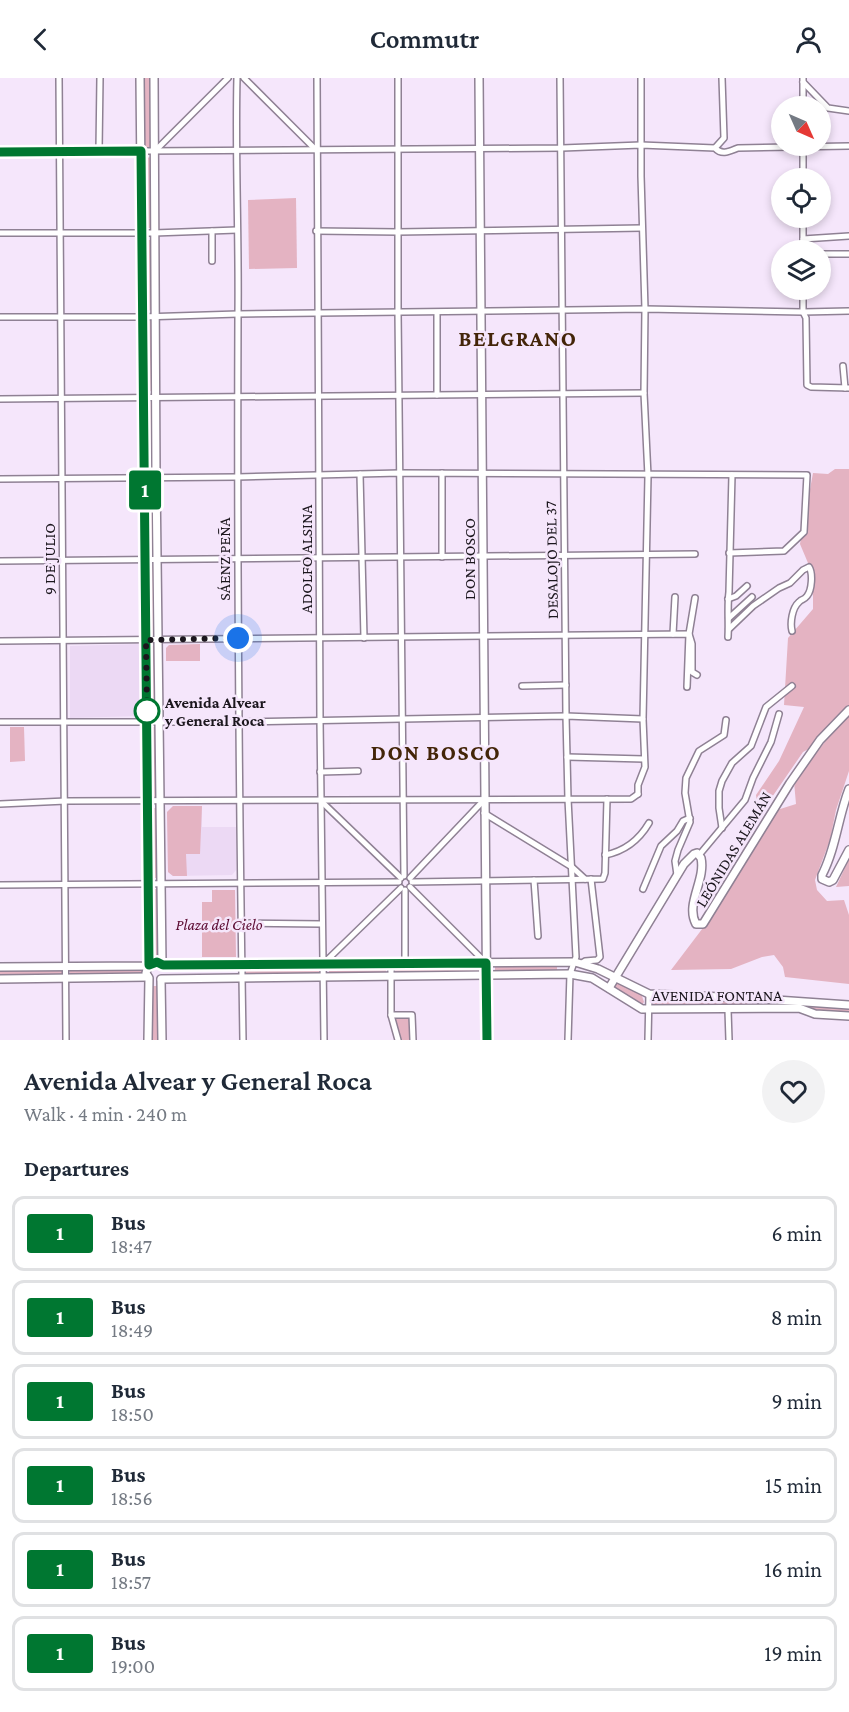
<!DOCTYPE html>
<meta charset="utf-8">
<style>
:root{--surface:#fff;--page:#f2f2f3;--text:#1f2937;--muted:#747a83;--line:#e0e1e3}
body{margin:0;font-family:"Crimson Pro",serif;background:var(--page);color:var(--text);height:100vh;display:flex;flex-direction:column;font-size:22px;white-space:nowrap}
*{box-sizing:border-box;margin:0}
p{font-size:20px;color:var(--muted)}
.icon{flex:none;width:33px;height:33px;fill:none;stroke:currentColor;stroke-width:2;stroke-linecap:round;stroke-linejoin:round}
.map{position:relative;height:962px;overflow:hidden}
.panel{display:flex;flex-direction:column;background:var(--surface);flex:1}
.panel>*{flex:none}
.badge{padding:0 12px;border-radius:4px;font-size:21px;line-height:39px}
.needle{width:39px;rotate:135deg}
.buttons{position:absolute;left:771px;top:18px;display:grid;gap:12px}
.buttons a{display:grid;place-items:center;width:60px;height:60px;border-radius:50%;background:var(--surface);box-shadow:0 3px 9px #0003;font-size:30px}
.you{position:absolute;width:30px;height:30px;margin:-15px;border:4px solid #fff;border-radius:50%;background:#1a73e8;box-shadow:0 0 0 9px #1a73e833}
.map>.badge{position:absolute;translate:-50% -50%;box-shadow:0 0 0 3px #fff}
h2{padding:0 24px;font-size:22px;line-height:54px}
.round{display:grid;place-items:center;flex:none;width:63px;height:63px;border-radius:32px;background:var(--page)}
.headline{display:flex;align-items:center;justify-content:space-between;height:102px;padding:0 24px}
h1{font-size:28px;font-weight:600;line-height:45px}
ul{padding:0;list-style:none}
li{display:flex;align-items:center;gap:18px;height:75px;margin:0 12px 9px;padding:0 12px;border:3px solid var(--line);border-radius:12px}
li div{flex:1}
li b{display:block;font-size:22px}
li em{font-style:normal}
li .badge{min-width:66px;font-weight:700;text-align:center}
header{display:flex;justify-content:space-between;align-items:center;height:78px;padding:0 24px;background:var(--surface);font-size:27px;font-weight:600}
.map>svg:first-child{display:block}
.built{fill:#ecd9f4}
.green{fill:#e4b3c2}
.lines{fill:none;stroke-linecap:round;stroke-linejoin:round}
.street-casing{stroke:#8f8194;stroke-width:8}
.secondary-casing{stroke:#8f8194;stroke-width:10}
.street{stroke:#fff;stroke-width:5}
.secondary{stroke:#fff;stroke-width:7}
.line-casing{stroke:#fff;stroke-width:14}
.line{stroke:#007731;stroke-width:9}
.walk{stroke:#1b161d;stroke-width:6;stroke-dasharray:0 10.8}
.stop-dot{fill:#fff;stroke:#007731;stroke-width:3}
.labels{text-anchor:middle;stroke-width:5;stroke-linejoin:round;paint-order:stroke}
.street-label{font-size:16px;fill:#1b161d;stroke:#f5e6fb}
.stop-label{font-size:16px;font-weight:bold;fill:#1b161d;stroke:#f5e6fb;text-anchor:start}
.park-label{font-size:16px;font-style:italic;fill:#5b0a31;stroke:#f5e6fb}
.district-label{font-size:22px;font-weight:bold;letter-spacing:1.5px;fill:#432508;stroke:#f5e6fb}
</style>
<header><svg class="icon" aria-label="back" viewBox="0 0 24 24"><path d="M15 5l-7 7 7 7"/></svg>Commutr<svg class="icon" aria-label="person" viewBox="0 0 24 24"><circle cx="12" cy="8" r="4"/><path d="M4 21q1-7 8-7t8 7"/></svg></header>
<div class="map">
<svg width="849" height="962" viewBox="0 0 849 962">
<rect width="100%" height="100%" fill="#f5e6fb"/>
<g class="built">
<path d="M139,566L140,638L70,640V568Z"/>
<path d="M173,728H202V749H236V792L232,797L173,798L168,794L167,734Z"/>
</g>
<g class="green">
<path d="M143,0H151L152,69H144Z"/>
<path d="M152,79L153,150H145V80Z"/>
<path d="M296,120L297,190L249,191L248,122Z"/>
<path d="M144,162H152L153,232L145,233Z"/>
<path d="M144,243H152L153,313H145Z"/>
<path d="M146,324H153L154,394H146Z"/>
<path d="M835,391H849V693L836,732L830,762L815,802L817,812L827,823L844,822L849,837V906L785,899L783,889L774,877L762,879L731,891L671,892L715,834L747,777L777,732L796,726L794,704L827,661L803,674L759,738L756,717L779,683L804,629L784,627L788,560L813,531V518L808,485L800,466L813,395L828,396Z"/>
<path d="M147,407H154L155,477H147Z"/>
<path d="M147,487H155L156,557H148Z"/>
<path d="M200,566V583H166V570L169,567Z"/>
<path d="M148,568H156L157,638H149Z"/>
<path d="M10,649H24L25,683L10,684Z"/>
<path d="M149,649H157V720H150Z"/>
<path d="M173,728H202L200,776H186L187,798H173L168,794L167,734Z"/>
<path d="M150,730H157L158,800H151Z"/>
<path d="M849,781V808L836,809Z"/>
<path d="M151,811H158L159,881H151Z"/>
<path d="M212,812H235L236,879H202V824H212Z"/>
<path d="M480,887V895H395V888Z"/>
<path d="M386,888V895L329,896V889Z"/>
<path d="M557,888V893L495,894V889Z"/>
<path d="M319,889V897L245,898V890Z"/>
<path d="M144,890V898L70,899V891Z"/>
<path d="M64,891V899L0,900V892Z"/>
<path d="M617,904L641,915L644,924L642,927L613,911Z"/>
<path d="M150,908H158L159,962H151Z"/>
<path d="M651,918L769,923L768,929H651Z"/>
<path d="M775,924L849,929V936L775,930Z"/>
<path d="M394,940H409L410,962H401Z"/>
</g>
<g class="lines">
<defs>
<g id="street">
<path d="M59,0L66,962"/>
<path d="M237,0C235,79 239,158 238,237C237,479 239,720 243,962"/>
<path d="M244,0L316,72"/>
<path d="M317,0L320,642L324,962"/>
<path d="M398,0V234L404,798"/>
<path d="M560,0L566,638L568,721L576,879L570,896L568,962"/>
<path d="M803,4L828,30L849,33"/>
<path d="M803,28V0"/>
<path d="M715,70L724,60L722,0"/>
<path d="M99,72L100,0"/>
<path d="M155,73L228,0"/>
<path d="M0,74L562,70L641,67L715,70C722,78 730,73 738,70L849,68"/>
<path d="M803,100V68"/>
<path d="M316,153L398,154L642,150"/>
<path d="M0,155H154L237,152"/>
<path d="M803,161L849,158"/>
<path d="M803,172V140"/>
<path d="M820,176H849"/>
<path d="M212,183V153"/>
<path d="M803,212V234L806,240L807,307L811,309L849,310"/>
<path d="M437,235V317"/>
<path d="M0,239H142L238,236L645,231L803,234L849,233"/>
<path d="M843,288L845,310"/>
<path d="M0,321L644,315"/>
<path d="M442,395V479"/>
<path d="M360,396L364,560"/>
<path d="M0,401L237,399L400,395L807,397L804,454L784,473L729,475"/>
<path d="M0,483L695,476"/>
<path d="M695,520L689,556L692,566V594L697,597"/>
<path d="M728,521L736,518L747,508"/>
<path d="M729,540L752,519"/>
<path d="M729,551L753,528L779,510L790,505L803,492L809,489C813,495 812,512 807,518C803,523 803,520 799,524C792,530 790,545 792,553"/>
<path d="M673,556L675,519"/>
<path d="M728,559C729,543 727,530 729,514L732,397"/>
<path d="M0,563L689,556L687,609"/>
<path d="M522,608L566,607"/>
<path d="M0,644H239L566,638L643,641"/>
<path d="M567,679L644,681"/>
<path d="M320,694L358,693"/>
<path d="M638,716V707L645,689L643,641L648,398L644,315L645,231L641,98V0"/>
<path d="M321,723L401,800"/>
<path d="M0,726L66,723L631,721L638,716"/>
<path d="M484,735L572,789L585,801"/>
<path d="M722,750L719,730V713L722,703L732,685L751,668L766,629L792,608"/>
<path d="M700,776L745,722L753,700L771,664L779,636"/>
<path d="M605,777C626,773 639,762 649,745"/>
<path d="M677,797L675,783L678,772L690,744L685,715L686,700L699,673L724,657L726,642"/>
<path d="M410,800L484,722"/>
<path d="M534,802L538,858"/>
<path d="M412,804L603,801L605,795L607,721"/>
<path d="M0,807L399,804"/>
<path d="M410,809L486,885"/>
<path d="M643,811L661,768L677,753L683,743L690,740"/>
<path d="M242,845L322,846"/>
<path d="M391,885V937L398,962"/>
<path d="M405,885V812"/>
<path d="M582,885L585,883L597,882L600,879L591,801"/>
<path d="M323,886L401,810"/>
<path d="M728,932L729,962"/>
<path d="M391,937H412L413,962"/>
<path d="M648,962L649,916"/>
</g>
<g id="secondary">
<path d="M140,0L149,887"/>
<path d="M154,0L156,399L162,886"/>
<path d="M479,0L487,962"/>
<path d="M849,711C838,739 836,770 822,797V801L829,804L833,802L849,772"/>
<path d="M0,889L148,888L157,884L163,887L575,884L598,891L649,916L747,920L849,927"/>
<path d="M0,901L148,899"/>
<path d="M161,901L570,896L592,900L642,931L799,930L815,936L849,938"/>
<path d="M161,902L162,962"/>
<path d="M609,910L684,786L694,776L697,775L701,780C706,802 685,826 696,846H703L790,705L820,662L849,632"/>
<path d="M148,962L149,900L146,895L148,888"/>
</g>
</defs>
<use href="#street" class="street-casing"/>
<use href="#secondary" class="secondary-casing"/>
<use href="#street" class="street"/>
<use href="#secondary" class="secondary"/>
</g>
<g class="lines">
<defs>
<path id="line" d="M0,74L141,73L149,887L157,884L163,887L486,885L487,962"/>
</defs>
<use href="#line" class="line-casing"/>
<use href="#line" class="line"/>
<path class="walk" d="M147,633L146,562L238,560"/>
</g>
<circle class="stop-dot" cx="147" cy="633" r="12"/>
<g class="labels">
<g class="street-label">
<text transform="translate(49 481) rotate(-90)" y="6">9 DE JULIO</text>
<text transform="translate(224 481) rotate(-90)" y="6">SÁENZ PEÑA</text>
<text transform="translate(306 481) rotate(-90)" y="6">ADOLFO ALSINA</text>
<text transform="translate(469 481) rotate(-90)" y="6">DON BOSCO</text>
<text transform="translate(551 482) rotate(-91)" y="6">DESALOJO DEL 37</text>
<text transform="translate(733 771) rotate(-59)" y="6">LEÓNIDAS ALEMÁN</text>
<text x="717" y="923">AVENIDA FONTANA</text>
</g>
<g class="stop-label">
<text x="165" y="630">Avenida Alvear<tspan x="165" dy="18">y General Roca</tspan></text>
</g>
<g class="park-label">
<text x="219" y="852">Plaza del Cielo</text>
</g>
<g class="district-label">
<text x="518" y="268">BELGRANO</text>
<text x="436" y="682">DON BOSCO</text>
</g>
</g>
</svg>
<div class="buttons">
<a><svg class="needle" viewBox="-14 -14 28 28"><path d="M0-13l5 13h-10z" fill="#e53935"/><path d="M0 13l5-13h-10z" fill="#747a83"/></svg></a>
<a><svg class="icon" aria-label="locate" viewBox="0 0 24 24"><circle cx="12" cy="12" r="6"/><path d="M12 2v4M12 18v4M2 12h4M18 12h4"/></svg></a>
<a><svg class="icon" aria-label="layers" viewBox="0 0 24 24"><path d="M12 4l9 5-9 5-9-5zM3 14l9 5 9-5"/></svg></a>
</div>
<div class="you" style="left:238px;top:560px"></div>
<b class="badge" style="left:145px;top:412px;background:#007731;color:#fff">1</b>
</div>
<section class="panel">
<div class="headline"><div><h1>Avenida Alvear y General Roca</h1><p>Walk · 4 min · 240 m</p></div><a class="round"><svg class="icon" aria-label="heart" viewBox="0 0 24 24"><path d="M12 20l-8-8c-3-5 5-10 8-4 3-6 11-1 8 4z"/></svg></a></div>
<h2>Departures</h2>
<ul>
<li><span class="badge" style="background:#007731;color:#fff">1</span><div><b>Bus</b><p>18:47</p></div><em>6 min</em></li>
<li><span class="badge" style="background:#007731;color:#fff">1</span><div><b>Bus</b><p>18:49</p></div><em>8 min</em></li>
<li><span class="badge" style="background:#007731;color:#fff">1</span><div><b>Bus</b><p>18:50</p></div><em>9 min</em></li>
<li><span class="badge" style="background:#007731;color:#fff">1</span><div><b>Bus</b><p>18:56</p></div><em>15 min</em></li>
<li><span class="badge" style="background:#007731;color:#fff">1</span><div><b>Bus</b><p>18:57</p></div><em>16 min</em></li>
<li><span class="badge" style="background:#007731;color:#fff">1</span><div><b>Bus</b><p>19:00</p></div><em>19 min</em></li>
</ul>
</section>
